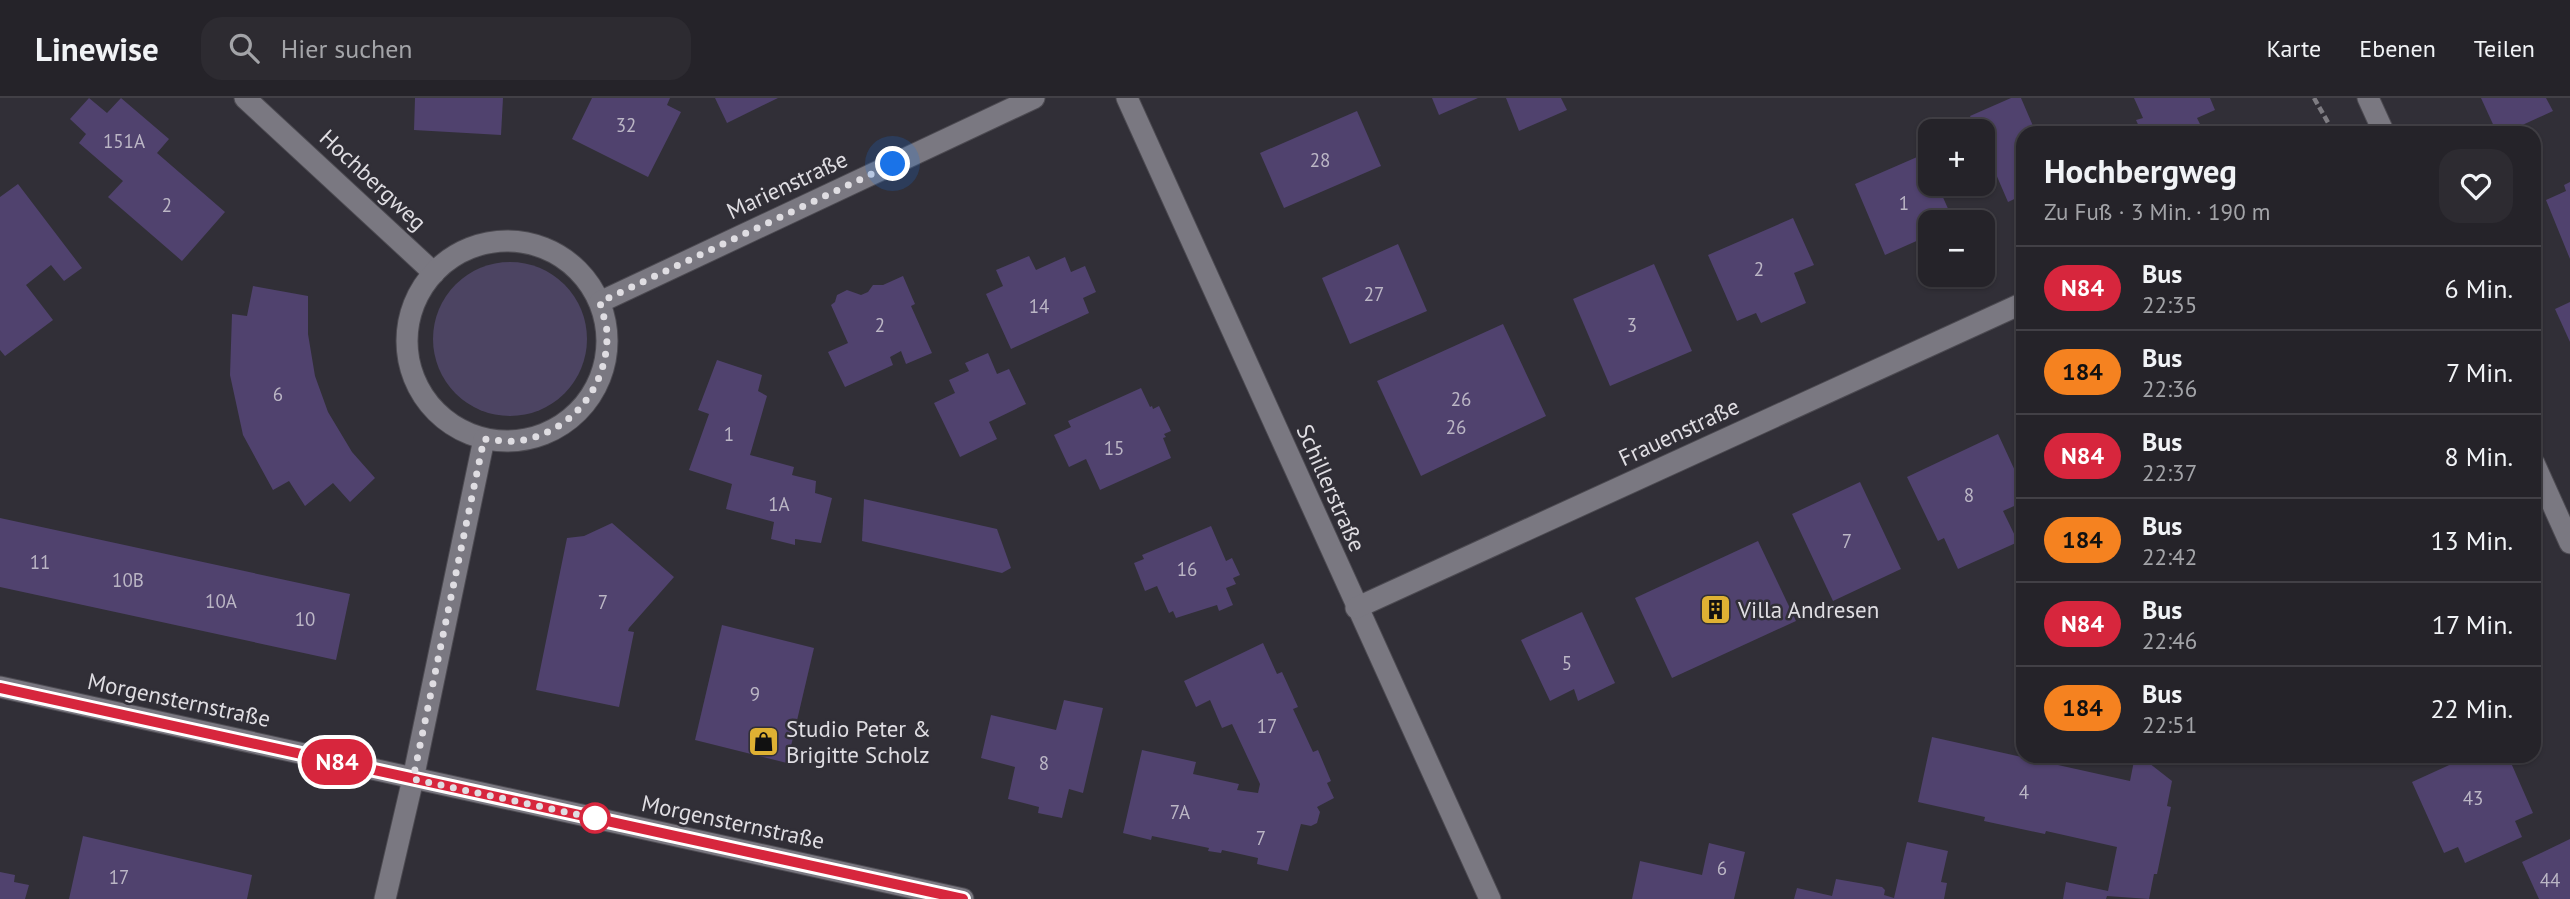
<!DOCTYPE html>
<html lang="de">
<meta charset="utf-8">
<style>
:root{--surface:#252329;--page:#2d2b31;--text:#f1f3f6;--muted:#a3a4a8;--line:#424046}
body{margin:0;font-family:"PT Sans",sans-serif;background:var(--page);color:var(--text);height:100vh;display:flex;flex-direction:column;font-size:26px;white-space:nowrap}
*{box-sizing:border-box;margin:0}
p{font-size:23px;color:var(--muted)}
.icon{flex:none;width:38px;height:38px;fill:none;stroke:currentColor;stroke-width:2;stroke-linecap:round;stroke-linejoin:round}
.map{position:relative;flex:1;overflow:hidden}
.panel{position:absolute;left:2016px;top:28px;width:525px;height:637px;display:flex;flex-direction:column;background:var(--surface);border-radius:21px;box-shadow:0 2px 5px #0004,0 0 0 2px var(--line)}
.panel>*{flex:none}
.badge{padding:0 14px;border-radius:23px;font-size:24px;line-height:46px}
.controls{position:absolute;left:1918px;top:21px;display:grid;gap:14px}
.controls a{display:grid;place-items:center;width:77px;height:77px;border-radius:14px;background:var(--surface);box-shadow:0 2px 5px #0004,0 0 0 2px var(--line);font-size:35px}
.you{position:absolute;width:35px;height:35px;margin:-18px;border:5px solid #fff;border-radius:50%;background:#1a73e8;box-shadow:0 0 0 10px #1a73e833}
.map>.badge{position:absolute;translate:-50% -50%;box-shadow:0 0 0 4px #fff}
.round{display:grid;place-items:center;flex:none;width:74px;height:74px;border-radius:21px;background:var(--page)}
.overview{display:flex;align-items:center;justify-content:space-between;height:119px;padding:0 28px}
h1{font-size:33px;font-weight:800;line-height:52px}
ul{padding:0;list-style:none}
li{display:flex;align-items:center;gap:21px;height:84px;padding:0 28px;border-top:2px solid var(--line)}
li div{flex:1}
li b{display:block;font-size:26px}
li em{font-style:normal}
li .badge{min-width:77px;font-weight:700;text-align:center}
header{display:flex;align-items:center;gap:42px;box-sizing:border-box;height:98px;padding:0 35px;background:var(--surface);border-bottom:2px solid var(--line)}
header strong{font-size:33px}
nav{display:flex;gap:38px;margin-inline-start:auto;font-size:24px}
.search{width:490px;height:63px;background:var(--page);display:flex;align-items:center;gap:18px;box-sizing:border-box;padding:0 24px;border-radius:21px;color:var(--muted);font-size:26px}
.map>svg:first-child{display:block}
.green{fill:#4c4462}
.building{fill:#50426e}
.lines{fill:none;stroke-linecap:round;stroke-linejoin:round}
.street-casing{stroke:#4c4a51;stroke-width:23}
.secondary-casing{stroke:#4c4a51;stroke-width:23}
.path{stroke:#7e7c82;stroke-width:4.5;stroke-dasharray:7 3.5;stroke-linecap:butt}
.street{stroke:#7a7881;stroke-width:21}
.secondary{stroke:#7a7881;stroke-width:21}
.line-casing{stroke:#fff;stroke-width:16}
.line{stroke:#d7263d;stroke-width:10}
.walk{stroke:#dfdde2;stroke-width:7;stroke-dasharray:0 12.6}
.stop-dot{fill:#fff;stroke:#d7263d;stroke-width:3.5}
.labels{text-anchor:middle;stroke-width:5;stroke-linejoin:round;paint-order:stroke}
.number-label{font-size:19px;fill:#bbb6c5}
.street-label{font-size:23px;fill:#dfdde2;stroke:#312f37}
.poi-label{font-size:23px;fill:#dfdde2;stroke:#312f37;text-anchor:start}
</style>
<header>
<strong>Linewise</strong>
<div class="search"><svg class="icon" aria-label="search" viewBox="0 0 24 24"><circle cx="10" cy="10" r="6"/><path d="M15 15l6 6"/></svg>Hier suchen</div>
<nav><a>Karte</a><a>Ebenen</a><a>Teilen</a></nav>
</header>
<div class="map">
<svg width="2570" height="801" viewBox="0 0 2570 801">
<rect width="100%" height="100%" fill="#312f37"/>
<circle class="green" cx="510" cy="241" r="77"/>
<g class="building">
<path d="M89,0L107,15L121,0L169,41L157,55L225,114L182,163L108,99L123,83L79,45L86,36L70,21Z"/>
<path d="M415,0H503L501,37L414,32Z"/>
<path d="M592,0H670L667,7L681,14L648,79L572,41Z"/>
<path d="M715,0H778L727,25Z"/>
<path d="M1432,0H1478L1439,17Z"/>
<path d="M1506,0H1561L1567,12L1519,33Z"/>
<path d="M2011,0H2021L2036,35H2023V97L2008,104L1983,46V33H1977L1970,18Z"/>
<path d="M2134,0H2210L2215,12L2197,20L2202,30L2192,35H2142L2136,22L2143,20Z"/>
<path d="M2481,0H2546L2553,13L2505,35H2497Z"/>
<path d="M1357,13L1381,68L1284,110L1260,55Z"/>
<path d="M1924,56L1930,69V86H1937L1954,124H1930V137L1885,157L1855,86Z"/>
<path d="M2570,84V161L2546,102L2566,93L2564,87Z"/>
<path d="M18,86L82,170L64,183L51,167L26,187L53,222L5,258L0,252V99Z"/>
<path d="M1793,120L1814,167L1794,175L1806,205L1761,225L1756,215L1737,223L1708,157Z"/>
<path d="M1398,146L1427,213L1350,246L1322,180Z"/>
<path d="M1029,158L1036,172L1065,159L1071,174L1085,168L1096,194L1083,200L1089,215L1011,251L986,196L1003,188L996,172Z"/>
<path d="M1654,166L1692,253L1610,288L1573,201Z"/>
<path d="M903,178L915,206L911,208L932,255L906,266L901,253L890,259L893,267L845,289L828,254L848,245L831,207L835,204L837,197L847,192L861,197L868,194L873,187H883Z"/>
<path d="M253,188L308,198V236L315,278L328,314L352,354L375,380L350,404L333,385L305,408L289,383L273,392L243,337L230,277L232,216L247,218Z"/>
<path d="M2570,204V244L2555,211Z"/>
<path d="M1503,226L1546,318L1421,378L1377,283Z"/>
<path d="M988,255L997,276L1009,271L1026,306L989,324L997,341L960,359L934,305L955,295L949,282L969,273L965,265Z"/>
<path d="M717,262L762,277L758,293L767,298L750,357L794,369L792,377L816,383L815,395L832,400L821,445L795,441V447L771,441L774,424L726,411L732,386L689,372L709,316L698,312Z"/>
<path d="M1141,290L1150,309L1152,308L1153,311L1159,308L1171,333L1164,336L1166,339L1163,340L1171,360L1100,392L1086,361L1069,369L1054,337L1071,329L1068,323Z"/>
<path d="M1998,336L2023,390V404L2003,413L2018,444L1958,471L1944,440L1938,443L1907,379Z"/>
<path d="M1860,384L1901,471L1833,503L1792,416Z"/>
<path d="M864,401L997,431L1011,470L1002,475L862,443Z"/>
<path d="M0,420L350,496L336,562L0,489Z"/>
<path d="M612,425L674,479L629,530L628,533L634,534L619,609L536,592L567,440L584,438Z"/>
<path d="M1211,428L1226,463L1232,460L1240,477L1233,480L1236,486L1226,490L1233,507L1219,513L1217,507L1176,520L1173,513L1169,515L1157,488L1145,493L1134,465L1144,461L1142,457Z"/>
<path d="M1758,443L1796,523L1672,580L1635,500Z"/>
<path d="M1582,514L1615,585L1578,603L1574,591L1550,603L1521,542Z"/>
<path d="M722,527L814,550L787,665L695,642Z"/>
<path d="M1263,545L1277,576L1282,574L1298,609L1293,611L1313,654L1318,652L1331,683L1327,685L1334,700L1317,709L1320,714L1317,725L1311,728L1301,726L1288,773L1257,766L1258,760L1222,752L1221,755L1208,753L1209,750L1152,738L1151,742L1123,735L1142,652L1196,664L1193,676L1239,686L1237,692L1258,695L1260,686L1232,626L1222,630L1210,602L1196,609L1184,583Z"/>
<path d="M1064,602L1103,610L1083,695L1069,691L1062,720L1038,715L1039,709L1008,701L1015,669L981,660L991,617L1056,632Z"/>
<path d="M1932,639L2130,683L2135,658H2140L2172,683L2167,708L2171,709L2157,776H2154L2149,801L2107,798L2106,801H2063L2066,784L2108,793L2117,749L2046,733L2045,736L1984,723L1985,719L1918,704Z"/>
<path d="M2469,658H2508L2533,715L2515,723L2522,739L2465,765L2458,749L2444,755L2412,684Z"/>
<path d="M83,738L252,777L247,801H69Z"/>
<path d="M2570,741V801H2539L2522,764Z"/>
<path d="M1907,744L1948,753L1941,784L1947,785L1944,801H1794L1797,790L1832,798L1836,781L1882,789L1885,792L1884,797L1894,800Z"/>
<path d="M1709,745L1745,754L1734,801H1632L1640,763L1702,777Z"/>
<path d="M0,774L15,777L14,784L29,787L25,801H0Z"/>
</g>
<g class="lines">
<defs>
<g id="street">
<path d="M245,0L434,175"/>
<path d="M1127,0L1490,801"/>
<circle cx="507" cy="243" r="100"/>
<path d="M600,204L1034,0"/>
<path d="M1356,510L2023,205"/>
<path d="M385,801L413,681L484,341"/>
</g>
<g id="secondary">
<path d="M2368,0L2384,35"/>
<path d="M2534,365L2570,445"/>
<path d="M0,589L963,801"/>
</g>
</defs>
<use href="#street" class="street-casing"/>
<use href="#secondary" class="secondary-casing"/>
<path class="path" d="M2314,0L2334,35"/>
<use href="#street" class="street"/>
<use href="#secondary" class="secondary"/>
</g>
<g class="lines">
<defs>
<path id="line" d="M0,590L963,801"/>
</defs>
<use href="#line" class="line-casing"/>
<use href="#line" class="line"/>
<path class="walk" d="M595,720L598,721L413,681L484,341C494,342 506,344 517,343C570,336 608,290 607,236C607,226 602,215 600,204L893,66"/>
</g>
<defs>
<symbol id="building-square" viewBox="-11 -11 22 22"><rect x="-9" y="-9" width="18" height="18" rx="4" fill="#dfb133" stroke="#312f37"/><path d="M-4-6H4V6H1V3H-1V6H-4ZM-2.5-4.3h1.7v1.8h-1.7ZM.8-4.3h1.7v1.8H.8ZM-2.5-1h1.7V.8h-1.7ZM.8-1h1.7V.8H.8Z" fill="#111"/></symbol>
<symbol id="shop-square" viewBox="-11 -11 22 22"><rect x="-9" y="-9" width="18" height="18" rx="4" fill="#dfb133" stroke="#312f37"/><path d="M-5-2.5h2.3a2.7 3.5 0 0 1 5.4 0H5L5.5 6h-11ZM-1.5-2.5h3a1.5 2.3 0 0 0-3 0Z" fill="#111"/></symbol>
</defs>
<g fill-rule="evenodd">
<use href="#building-square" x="1698" y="494" width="35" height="35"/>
<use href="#shop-square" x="746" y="626" width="35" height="35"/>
</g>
<circle class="stop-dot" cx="595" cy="720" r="14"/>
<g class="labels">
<g class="number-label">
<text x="626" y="34">32</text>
<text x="124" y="50">151A</text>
<text x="1320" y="69">28</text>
<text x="1904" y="112">1</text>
<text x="167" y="114">2</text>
<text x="1759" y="178">2</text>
<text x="1374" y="203">27</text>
<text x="1039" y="215">14</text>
<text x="880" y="234">2</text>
<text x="1632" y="234">3</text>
<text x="278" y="303">6</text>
<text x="1461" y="308">26</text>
<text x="1456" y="336">26</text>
<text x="729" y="343">1</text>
<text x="1114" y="357">15</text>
<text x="1969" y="404">8</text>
<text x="779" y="413">1A</text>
<text x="1847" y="450">7</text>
<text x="40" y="471">11</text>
<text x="1187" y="478">16</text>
<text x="128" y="489">10B</text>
<text x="221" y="510">10A</text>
<text x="603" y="511">7</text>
<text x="305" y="528">10</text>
<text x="1567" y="572">5</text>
<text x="755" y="603">9</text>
<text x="1267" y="635">17</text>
<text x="1044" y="672">8</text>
<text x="2024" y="701">4</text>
<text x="2473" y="707">43</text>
<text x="1180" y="721">7A</text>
<text x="1261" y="747">7</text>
<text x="1722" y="777">6</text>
<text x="119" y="786">17</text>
<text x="2550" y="789">44</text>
</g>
<g class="street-label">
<text transform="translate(373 82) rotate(43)" y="8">Hochbergweg</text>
<text transform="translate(787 87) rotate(-25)" y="8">Marienstraße</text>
<text transform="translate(1679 334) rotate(-25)" y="8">Frauenstraße</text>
<text transform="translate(1331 390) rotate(66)" y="8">Schillerstraße</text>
<text transform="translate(179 602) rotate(12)" y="8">Morgensternstraße</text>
<text transform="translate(733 724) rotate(12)" y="8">Morgensternstraße</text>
</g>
<g class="poi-label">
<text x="1738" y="520">Villa Andresen</text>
<text x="786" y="639">Studio Peter &amp;<tspan x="786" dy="26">Brigitte Scholz</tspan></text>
</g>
</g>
</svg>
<div class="controls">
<a>+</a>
<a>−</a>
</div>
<div class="you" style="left:893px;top:66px"></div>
<b class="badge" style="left:337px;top:664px;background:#d7263d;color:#fff">N84</b>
<section class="panel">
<div class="overview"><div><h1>Hochbergweg</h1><p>Zu Fuß · 3 Min. · 190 m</p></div><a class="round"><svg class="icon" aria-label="heart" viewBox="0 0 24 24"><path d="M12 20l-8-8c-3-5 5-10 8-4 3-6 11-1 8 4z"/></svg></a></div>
<ul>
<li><span class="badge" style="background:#d7263d;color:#fff">N84</span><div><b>Bus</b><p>22:35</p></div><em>6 Min.</em></li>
<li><span class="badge" style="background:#f58220;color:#111">184</span><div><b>Bus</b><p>22:36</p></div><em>7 Min.</em></li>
<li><span class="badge" style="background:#d7263d;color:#fff">N84</span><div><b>Bus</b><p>22:37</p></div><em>8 Min.</em></li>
<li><span class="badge" style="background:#f58220;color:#111">184</span><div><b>Bus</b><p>22:42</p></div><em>13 Min.</em></li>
<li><span class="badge" style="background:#d7263d;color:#fff">N84</span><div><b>Bus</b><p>22:46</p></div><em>17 Min.</em></li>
<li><span class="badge" style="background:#f58220;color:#111">184</span><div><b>Bus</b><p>22:51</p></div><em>22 Min.</em></li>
</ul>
</section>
</div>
